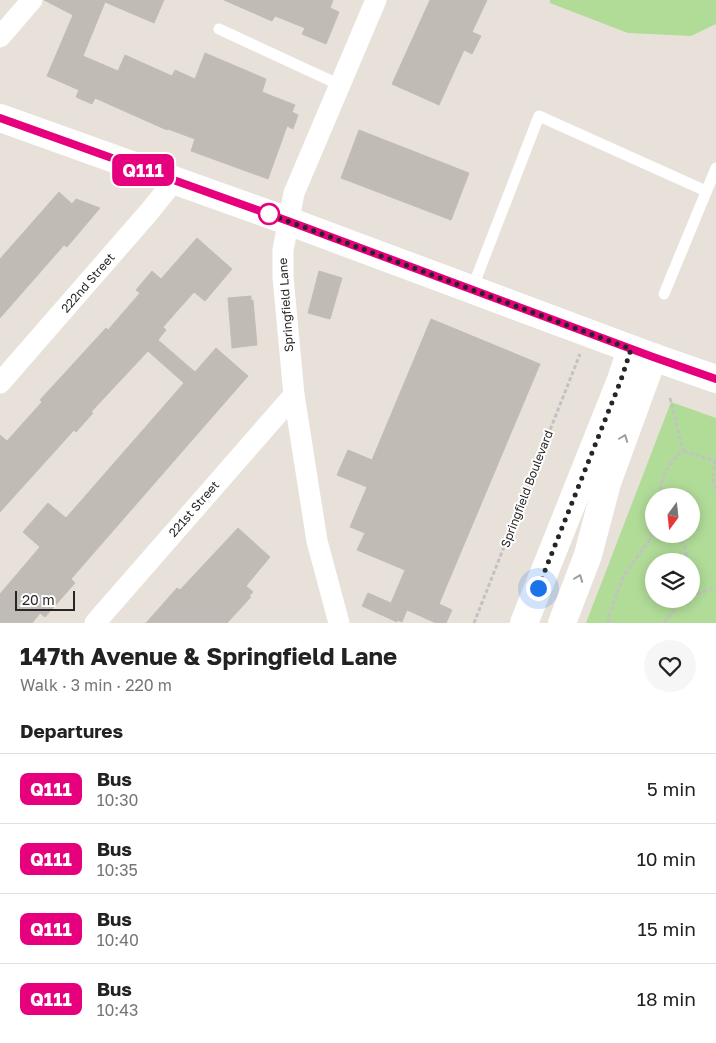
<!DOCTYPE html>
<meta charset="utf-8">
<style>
:root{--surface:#fff;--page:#f6f6f6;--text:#222;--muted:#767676;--line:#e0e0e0}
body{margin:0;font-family:"Golos Text",sans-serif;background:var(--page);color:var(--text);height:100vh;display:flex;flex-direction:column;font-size:19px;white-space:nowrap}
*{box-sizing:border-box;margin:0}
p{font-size:16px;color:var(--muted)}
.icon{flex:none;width:28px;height:28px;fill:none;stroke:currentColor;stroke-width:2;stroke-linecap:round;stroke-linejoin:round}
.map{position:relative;height:623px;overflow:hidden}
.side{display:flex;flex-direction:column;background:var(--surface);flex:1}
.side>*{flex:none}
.badge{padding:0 10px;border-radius:8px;font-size:18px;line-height:32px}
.needle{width:32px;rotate:195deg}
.controls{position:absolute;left:645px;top:488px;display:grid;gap:10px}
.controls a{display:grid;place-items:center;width:55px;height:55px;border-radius:50%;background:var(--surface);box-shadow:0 2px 12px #0003;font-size:25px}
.scale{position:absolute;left:15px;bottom:12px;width:60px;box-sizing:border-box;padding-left:5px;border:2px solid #262626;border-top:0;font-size:14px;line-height:18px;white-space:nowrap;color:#262626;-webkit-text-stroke:4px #fff;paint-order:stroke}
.you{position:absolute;width:25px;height:25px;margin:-12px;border:4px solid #fff;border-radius:50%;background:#1a73e8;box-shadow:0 0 0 8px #1a73e833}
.map>.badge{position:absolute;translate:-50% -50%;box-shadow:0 0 0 2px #fff}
h2{padding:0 20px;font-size:19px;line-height:45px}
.round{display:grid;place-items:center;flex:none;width:52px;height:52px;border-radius:26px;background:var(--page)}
.headline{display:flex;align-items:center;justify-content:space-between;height:85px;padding:0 20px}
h1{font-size:24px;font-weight:700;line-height:38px}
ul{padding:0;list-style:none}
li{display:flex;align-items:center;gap:15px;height:70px;padding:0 20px;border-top:1px solid var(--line)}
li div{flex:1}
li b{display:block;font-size:19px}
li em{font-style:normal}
li .badge{min-width:55px;font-weight:700;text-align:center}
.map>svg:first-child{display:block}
.green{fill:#b1dc98;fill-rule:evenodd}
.building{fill:#c0bbb5;stroke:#c3bdb3}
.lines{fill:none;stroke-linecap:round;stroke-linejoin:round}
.path{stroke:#c2c2c2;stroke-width:3;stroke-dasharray:4 2.5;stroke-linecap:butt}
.lane{stroke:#fff;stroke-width:11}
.street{stroke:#fff;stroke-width:21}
.secondary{stroke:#fff;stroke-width:28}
.oneway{stroke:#9d9d9d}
.line-casing{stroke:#fff;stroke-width:11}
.line{stroke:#e6007e;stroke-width:8}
.walk{stroke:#262626;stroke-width:5;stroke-dasharray:0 9}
.stop-dot{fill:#fff;stroke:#e6007e;stroke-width:2.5}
.labels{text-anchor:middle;stroke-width:4;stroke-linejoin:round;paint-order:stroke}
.street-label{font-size:12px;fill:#262626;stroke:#fff}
</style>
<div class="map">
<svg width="716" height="623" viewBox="0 0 716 623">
<rect width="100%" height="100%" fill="#e8e1d9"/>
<g class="green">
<path d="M550,0H716V24L691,36L628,33L550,3Z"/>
<path d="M671,402L716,418V623H586ZM691,496V534H654V496ZM691,561V599H654V561Z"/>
</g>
<g class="building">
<path d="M44,0H164L154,23L105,2L83,56L118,71L125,55L172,76L175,70L195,79L205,53L266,79L262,92L295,105L292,112L298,115L293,129L287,126L268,179L191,151L195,139L168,129L167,130L95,98L92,104L76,97L79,90L47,76L73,15Z"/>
<path d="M224,0H333L330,8L339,12L326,44L302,34L305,28L275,16L272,21Z"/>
<path d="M430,0H487L472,32L481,36L472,54L464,50L439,105L392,84Z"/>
<path d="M359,130L469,173L451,220L341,178Z"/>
<path d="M59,192L72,204L76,199L100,208L67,247L64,245L0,318V259Z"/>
<path d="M197,238L232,269L205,301L194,292L163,327L166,330L158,340L195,372L216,348L248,376L71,579L75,583L45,617L40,613L32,623H0V594L40,547L23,532L48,503L66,518L184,383L148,351L91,412L93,413L76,432L74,430L0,512V435L7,441L42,402L40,400L106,328L108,330L140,293L136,290L152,271L161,279Z"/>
<path d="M319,271L342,278L330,319L308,313Z"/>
<path d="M251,296V301L253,300L257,345L232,348L228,298Z"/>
<path d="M431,319L540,364L439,604L452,610L446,623H436L407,610L402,622L397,620V622L362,606L368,593L391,603L405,570L357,550L365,533L350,527L367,487L337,475L348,450L372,460Z"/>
<path d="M238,528L270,557L246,586L253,592L249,596L251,597L227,623H146L177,588L180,590Z"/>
</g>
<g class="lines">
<g class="path">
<path d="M670,398L683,451"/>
<path d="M683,451L715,461"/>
<path d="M715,460L713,482L716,489"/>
<path d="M661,496C659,479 669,461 683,451"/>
<path d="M679,534L686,550L687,561"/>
<path d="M691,592L697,594L716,587"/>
<path d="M474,623L580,354"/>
<path d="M609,623L608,618L624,575L654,534"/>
<path d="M664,623L683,599"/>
</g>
<g class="lane">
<path d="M219,29L340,85"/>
<path d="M472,289L539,116L706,191"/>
<path d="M664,294L716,168"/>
</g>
<g class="street">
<path d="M0,37L32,0"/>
<path d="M0,383L149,212L174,181"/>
<path d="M95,623L294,395"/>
<path d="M339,623L317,541L294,395L283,277V250L294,193L376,0"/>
</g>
<g class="secondary">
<path d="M0,118L288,221L653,357L716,379"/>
<path d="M524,623L621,380L631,349"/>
<path d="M562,623L588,555L607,483L653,357"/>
</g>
</g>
<defs><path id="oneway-chevron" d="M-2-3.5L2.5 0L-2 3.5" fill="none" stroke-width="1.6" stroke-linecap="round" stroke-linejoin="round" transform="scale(1.25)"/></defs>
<g class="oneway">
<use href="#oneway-chevron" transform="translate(624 438) rotate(-69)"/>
<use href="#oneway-chevron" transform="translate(579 578) rotate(-69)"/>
</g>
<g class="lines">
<defs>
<path id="line" d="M0,118L288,221L653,357L716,379"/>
</defs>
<use href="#line" class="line-casing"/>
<use href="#line" class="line"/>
<path class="walk" d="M269,214L266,213L631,349L621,380L538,588"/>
</g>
<circle class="stop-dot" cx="269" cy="214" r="10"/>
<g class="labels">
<g class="street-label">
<text transform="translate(88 283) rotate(-49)" y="4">222nd Street</text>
<text transform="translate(286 305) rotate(-94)" y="4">Springfield Lane</text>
<text transform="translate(527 489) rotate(-69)" y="4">Springfield Boulevard</text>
<text transform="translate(194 509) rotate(-49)" y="4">221st Street</text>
</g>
</g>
</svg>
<div class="controls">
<a><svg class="needle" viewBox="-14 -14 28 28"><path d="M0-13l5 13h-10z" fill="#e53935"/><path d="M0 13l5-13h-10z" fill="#767676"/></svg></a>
<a><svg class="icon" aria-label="layers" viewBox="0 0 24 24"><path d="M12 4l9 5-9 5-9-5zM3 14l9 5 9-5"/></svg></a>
</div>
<div class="scale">20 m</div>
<div class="you" style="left:538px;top:588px"></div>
<b class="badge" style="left:143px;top:170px;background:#e6007e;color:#fff">Q111</b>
</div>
<section class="side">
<div class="headline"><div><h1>147th Avenue &amp; Springfield Lane</h1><p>Walk · 3 min · 220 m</p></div><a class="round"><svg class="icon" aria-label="heart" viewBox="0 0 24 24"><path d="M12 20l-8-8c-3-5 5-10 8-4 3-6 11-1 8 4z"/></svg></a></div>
<h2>Departures</h2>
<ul>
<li><span class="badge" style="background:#e6007e;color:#fff">Q111</span><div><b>Bus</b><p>10:30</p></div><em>5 min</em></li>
<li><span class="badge" style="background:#e6007e;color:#fff">Q111</span><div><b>Bus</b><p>10:35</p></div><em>10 min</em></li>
<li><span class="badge" style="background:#e6007e;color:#fff">Q111</span><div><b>Bus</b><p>10:40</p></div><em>15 min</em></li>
<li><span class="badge" style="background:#e6007e;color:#fff">Q111</span><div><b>Bus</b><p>10:43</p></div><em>18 min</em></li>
</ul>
</section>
